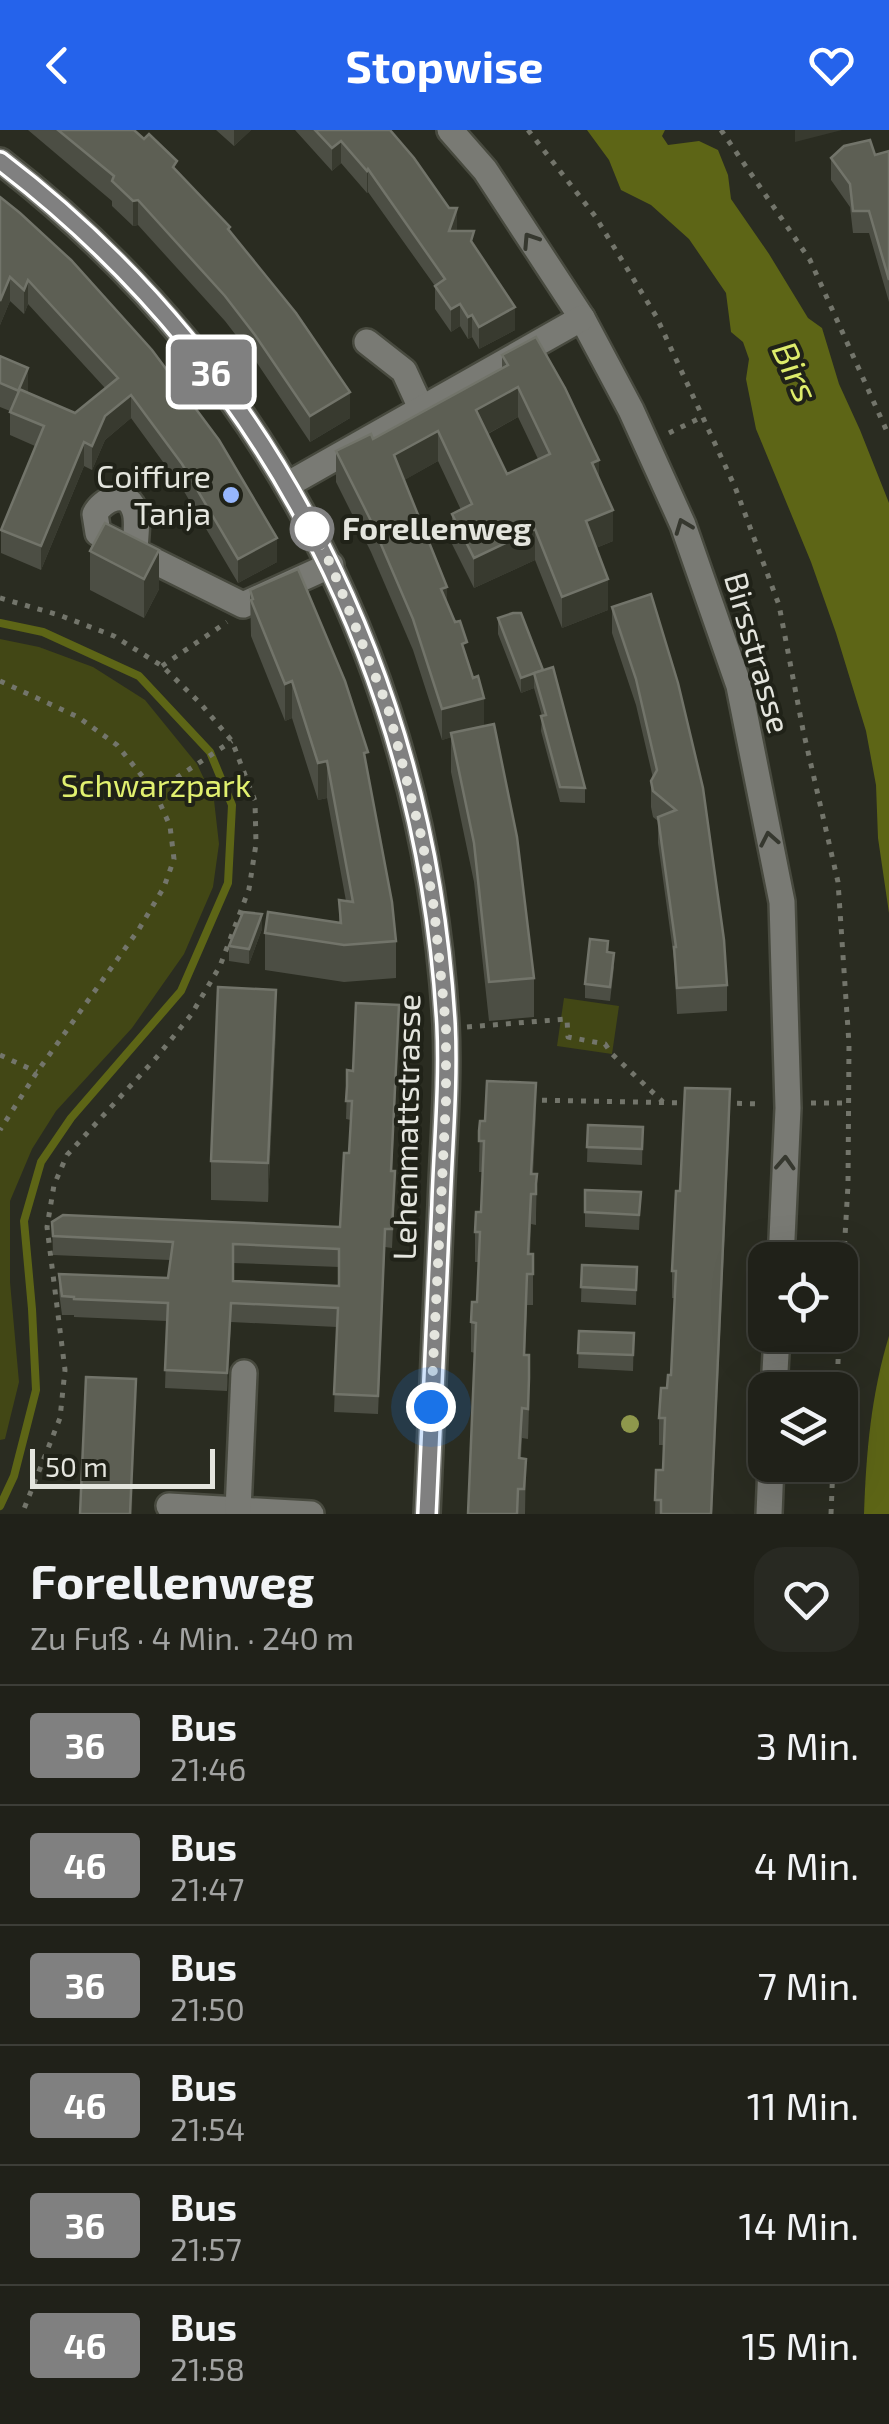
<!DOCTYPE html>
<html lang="de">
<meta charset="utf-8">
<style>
:root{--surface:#202119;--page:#282922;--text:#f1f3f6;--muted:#a2a3a2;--line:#3d3e38;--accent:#2563eb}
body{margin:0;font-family:"Exo 2",sans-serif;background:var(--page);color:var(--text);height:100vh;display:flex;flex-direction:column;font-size:38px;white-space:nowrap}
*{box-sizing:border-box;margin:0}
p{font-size:32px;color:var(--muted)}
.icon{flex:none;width:55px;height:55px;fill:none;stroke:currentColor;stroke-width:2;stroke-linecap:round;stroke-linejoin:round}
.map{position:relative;height:1384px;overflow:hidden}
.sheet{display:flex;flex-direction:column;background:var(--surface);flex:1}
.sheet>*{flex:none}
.badge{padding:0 20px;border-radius:8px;font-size:35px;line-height:65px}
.tools{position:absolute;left:748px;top:1112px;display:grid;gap:20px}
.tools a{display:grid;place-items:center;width:110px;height:110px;border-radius:20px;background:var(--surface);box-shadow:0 10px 40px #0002,0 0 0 2px var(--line);font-size:50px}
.scale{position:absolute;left:30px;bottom:25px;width:185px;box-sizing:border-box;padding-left:10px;border:5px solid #e4e5de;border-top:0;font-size:28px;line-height:35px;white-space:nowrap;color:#e4e5de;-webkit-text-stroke:8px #202218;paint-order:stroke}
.you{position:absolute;width:50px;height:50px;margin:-25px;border:8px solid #fff;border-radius:50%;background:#1a73e8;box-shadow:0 0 0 15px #1a73e833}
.map>.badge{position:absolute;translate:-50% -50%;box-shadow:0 0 0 5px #fff}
.round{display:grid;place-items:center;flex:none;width:105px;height:105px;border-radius:30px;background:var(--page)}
.head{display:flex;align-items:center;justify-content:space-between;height:170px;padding:0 30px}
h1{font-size:48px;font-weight:700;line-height:75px}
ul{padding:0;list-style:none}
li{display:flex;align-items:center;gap:30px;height:120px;padding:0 30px;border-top:2px solid var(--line)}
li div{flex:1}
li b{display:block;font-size:38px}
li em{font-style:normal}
li .badge{min-width:110px;font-weight:700;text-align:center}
header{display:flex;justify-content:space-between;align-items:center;height:130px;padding:0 30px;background:var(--accent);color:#fff;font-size:45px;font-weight:700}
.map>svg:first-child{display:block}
.green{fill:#424715}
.water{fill:#5d6516}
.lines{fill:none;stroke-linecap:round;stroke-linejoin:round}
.stream{stroke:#5d6516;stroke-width:8}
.minor-casing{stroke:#484a3f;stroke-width:30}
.path{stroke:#73756b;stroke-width:5;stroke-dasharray:5 8;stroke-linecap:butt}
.minor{stroke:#797a74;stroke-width:25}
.tree{fill:#8f984c}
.wall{fill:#4c4e44;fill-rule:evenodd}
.shaded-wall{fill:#383a2f}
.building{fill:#5d5f54;stroke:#72746a;stroke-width:2.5;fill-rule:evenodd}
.oneway{stroke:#36382f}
.line-casing{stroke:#fff;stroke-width:22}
.line{stroke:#808080;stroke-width:15}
.walk{stroke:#e4e5de;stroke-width:10;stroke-dasharray:0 18}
.poi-dot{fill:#96b6fd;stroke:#202218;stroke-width:4}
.stop-dot{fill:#fff;stroke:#808080;stroke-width:5}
.labels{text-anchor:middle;stroke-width:8;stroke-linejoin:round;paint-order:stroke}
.poi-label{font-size:32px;fill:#e4e5de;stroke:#202218;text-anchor:end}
.stop-label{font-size:32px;font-weight:bold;fill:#e4e5de;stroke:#202218;text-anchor:start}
.street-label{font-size:32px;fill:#e4e5de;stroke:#202218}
.park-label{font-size:32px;fill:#e1f06f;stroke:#202218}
.water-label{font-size:35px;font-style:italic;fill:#ddec6b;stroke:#202218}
</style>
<header><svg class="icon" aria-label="back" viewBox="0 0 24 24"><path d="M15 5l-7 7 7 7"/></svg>Stopwise<svg class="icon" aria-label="heart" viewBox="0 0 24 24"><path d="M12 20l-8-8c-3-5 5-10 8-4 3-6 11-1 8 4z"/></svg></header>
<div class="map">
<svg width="889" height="1384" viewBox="0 0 889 1384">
<rect width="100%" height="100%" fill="#2a2c21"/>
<g class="green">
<path d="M0,509L39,517L93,537L145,570L197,634L214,670L219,714L213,757L184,824L132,898L56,981L32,1019L10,1071V1152L19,1252L5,1309L0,1310Z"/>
<path d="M564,868L619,876L612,924L557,916Z"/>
</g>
<g class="water">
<path d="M587,0H665L662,6L668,15L699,11L718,20L728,45L731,69L769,124L808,188L822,198L839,254L860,300L889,373V783L878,708L876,655L866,601L836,503L811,432L756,299L746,249L749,229L743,212L731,202L726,163L689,109L651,75L621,60L609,30Z"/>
<path d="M889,1206V1384H864C866,1323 871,1265 889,1206Z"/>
</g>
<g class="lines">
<path class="stream" d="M0,493L43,502L139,546L210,622L232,675L228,753L181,861L71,988L41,1032L24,1091L32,1179L36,1260L14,1346L0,1376"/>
<defs>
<g id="minor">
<path d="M450,0L485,40L582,188L631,280L683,395L739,556L782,772L788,978L781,1130"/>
<path d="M0,31C275,243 425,550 446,894C449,954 443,1015 441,1075C436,1178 431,1281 427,1384"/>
<path d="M367,212L404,241L421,278"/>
<path d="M287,355L582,188"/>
<path d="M135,422C135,409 139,390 134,379C126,358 102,370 95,384L98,403L243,475L331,435"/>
<path d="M774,1260L777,1205"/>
<path d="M169,1376L311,1384"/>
<path d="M238,1380L244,1243"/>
<path d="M769,1384L771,1335"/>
</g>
</defs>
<use href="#minor" class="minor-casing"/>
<g class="path">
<path d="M528,0L595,86L656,186L735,357L779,475L803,600L838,752L849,914L848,1055L840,1192"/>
<path d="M721,0L810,130L889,306"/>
<path d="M669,303L702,287"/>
<path d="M0,468L59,485L114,506L162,536L200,573L232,611L255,671L256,714L249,759L220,836L191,885L156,928L67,1025L54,1055L47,1097L65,1240L60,1288L22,1384"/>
<path d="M162,536L227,492"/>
<path d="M0,551L78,587L117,615L155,662L170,696L174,729L164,757L139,799L37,942L0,1000"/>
<path d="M155,662L232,611"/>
<path d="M467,897L567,889L568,907L605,914L612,924L663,972"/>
<path d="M0,925L37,942"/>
<path d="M529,970L688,973"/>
<path d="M724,973L763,974"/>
<path d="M811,973H848"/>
<path d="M837,1260L839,1205"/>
<path d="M831,1384L833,1335"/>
</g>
<use href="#minor" class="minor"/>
</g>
<circle class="tree" cx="630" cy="1294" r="9"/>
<g class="wall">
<path d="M28,0H134L177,41L230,101L350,288L310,312L255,230L225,191L138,95L133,96L112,76V71Z"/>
<path d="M216,0H251L234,16Z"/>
<path d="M295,0H390L457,101L474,116L515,200L479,219L472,207L468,209L460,196L451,202L435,179V156L368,62L367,63L341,33L332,41Z"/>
<path d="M889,21V172L869,103H853L850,77L831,50V28L875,25Z"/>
<path d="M0,67L277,432L238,453L182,358L131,288L105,310L92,340L84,336L41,440L1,423V400L35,316L10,305V281L0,277V226L28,261L27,263L75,283L105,258L28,174L24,184L10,171L0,195Z"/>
<path d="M502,225L599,350L613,411L596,418L608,480L562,498L535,430L474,458L452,414V384L461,380L438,331L404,350L467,530L484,596L534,848V887L489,891L474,752L451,642V607L442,610L413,520L371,422L336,352V321L373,309L502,238ZM518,287L538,329L507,344L488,304Z"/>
<path d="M105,393L159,459L144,488L90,460V421Z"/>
<path d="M250,460L368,645L396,811V848L344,852L265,840V803L339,792V770L346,771L327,668L318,670L292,588L285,591L251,506Z"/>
<path d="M651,464L727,855V881L677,884L674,829L658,713V691L653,687L651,677V651L653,648L636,575L612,503V477Z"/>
<path d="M513,483L585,658V673L560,672L541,601L542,586L534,558L521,563L498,504V488Z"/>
<path d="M262,799L249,834L229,831V816Z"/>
<path d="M608,822L614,837L610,871L585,868V854Z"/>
<path d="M399,893L392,1041L395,1059L392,1118L385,1117L378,1284L334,1282L337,1197L231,1192L227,1261L165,1258L167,1191L74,1187V1185H62L59,1162V1144L168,1148L170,1130L53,1125L52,1092L340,1097L349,1023L351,990L346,989L347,956L353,941ZM233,1133L339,1137V1156L233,1151Z"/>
<path d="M276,899L268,1072L211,1070V1031Z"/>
<path d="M536,983L533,1044H537L536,1084V1095L531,1094L530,1124H533V1175H527L525,1225L529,1278L528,1309L522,1308L521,1328L526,1329L525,1384H468L475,1223L471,1222V1192L477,1172L479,1132H475V1102L481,1082L483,1042H479L480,991Z"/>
<path d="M730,986L712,1384H655L656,1340H663L664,1315H659V1288L671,1245L675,1168H672V1141L680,1061Z"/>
<path d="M588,995L643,997L642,1035L587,1032Z"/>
<path d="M585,1060L641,1062L639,1100L585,1097Z"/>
<path d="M582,1135L637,1137L636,1175L581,1172Z"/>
<path d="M579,1201L634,1203L633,1241L578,1238Z"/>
</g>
<g class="shaded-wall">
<path d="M234,0H251L234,16Z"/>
<path d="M795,0H842L795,12Z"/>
<path d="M341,11V33L332,41V18Z"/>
<path d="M368,39V62L367,63V41Z"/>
<path d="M138,70V95L133,96V71Z"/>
<path d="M457,78V100L449,124V101Z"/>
<path d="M10,147V171L0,195V171Z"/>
<path d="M28,150V174L24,184V160Z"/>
<path d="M460,174V196L451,202V179Z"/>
<path d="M515,177V200L479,219V197Z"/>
<path d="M472,185V207L468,209V187Z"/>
<path d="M28,238V261L19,283V259Z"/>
<path d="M518,257V287L476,310V280Z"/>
<path d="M350,262V288L310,312V286Z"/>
<path d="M131,265V288L105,310L92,340V316L105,286Z"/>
<path d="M438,301V331L394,356V325Z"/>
<path d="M84,312V336L41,440V416Z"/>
<path d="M599,330V360L592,333Z"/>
<path d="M613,380V411L586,422V391Z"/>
<path d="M535,399V430L474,458V428Z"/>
<path d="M277,408V432L238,453V429Z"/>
<path d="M159,420V459L144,488V449Z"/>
<path d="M608,449V480L562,498V467Z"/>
<path d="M447,457V488L441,459Z"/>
<path d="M534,543V558L521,563V548Z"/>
<path d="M292,551V588L285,591V554Z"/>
<path d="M484,568V598L442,610V579Z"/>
<path d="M327,631V668L318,670V633Z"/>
<path d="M262,784V799L249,834V819Z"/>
<path d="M276,860V899L268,1072V1033Z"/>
<path d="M536,953V983L531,1064Z"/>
<path d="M730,959L712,1384H711Z"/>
<path d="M231,1173V1192L227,1261V1243Z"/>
<path d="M136,1249L132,1384H130Z"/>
</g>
<g class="building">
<path d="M58,0H134L144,9L149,4L177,31L173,37L230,97L228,99L296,183L350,262L310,286L255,205L225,166L138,70L133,71L112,51L114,46Z"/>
<path d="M315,0H390L414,28L449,78H457L449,101H474L471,111L515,177L479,197L472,185L468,187L460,174L451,179L435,156L445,149L368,39L367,41L341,11L332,18Z"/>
<path d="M870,10L875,25L889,21V150L869,81H853L850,54L831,28L844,16Z"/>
<path d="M0,67L20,83L71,130L152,220L219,310L277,408L238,429L182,334L131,265L105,286L92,316L84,312L41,416L1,400L44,296L10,282L19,261L0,253V226L28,238L19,259L75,283L118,248L28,150L24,160L10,147L0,171Z"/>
<path d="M536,207L565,258L599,330L592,333L613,380L586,391L608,449L562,467L535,399L474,428L452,384L472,374L438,301L394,325L447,457L441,459L455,492L460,491L467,512L462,514L473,548L478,546L484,568L442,579L413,489L371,391L336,321L371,304L373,309L508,235L502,225ZM518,257L550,324L507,344L476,280Z"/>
<path d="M105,393L159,420L144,449L90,421Z"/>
<path d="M298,439L345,551L368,622L364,623L392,772L396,811L344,815L265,803L268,782L341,793L339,770L353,772L327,631L318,633L292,551L285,554L251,470L253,469L250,460Z"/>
<path d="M651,464L678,553L703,658L724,810L727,855L677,858L674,817H676L658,687L676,680L653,661L651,651L657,640L636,549L612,477Z"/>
<path d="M513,483H521L543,540L521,548L498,488Z"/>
<path d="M553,537L585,658L560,657L541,586L546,585L534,543Z"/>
<path d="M494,594L517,707L534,848L489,852L474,713L451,603Z"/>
<path d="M243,782L262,784L249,819L229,816Z"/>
<path d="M590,809L608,811L607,822L614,823L610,857L585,854Z"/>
<path d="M218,857L276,860L268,1033L211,1031Z"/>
<path d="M356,873L399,875L391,1041H395L392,1099H385L378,1266L334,1264L338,1178L231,1173L227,1243L165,1240L168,1173L74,1169V1167L62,1166L59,1144L168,1148L173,1112L53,1106L52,1092L63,1085L340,1097L344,1023H349L352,971H346L347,956V940L353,941ZM233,1114L339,1119V1156L233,1151Z"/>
<path d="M487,951L536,953L531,1044H537L536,1054V1064H531L528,1124H533V1144H527L524,1225H529V1248L528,1279L522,1278L519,1328L526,1329L524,1359H518L517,1384H468L476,1193L471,1192L472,1172H477L480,1102H475L476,1082H481L484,1011H479V1001L480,991H485Z"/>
<path d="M685,958L730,959L711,1384H661V1370H655L656,1340H663L665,1288H659L661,1258H667L668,1245H671L676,1141H672L676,1061H680Z"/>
<path d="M588,995L643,997L642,1019L587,1017Z"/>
<path d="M585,1060L641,1062L639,1085L585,1082Z"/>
<path d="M582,1135L637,1137L636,1160L581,1157Z"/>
<path d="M579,1201L634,1203L633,1225L578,1223Z"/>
<path d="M86,1247L136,1249L130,1384H80Z"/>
</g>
<defs><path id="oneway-chevron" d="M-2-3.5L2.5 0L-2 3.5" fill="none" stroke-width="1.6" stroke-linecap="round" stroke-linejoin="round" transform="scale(2.5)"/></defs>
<g class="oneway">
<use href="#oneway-chevron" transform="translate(530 110) rotate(-123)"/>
<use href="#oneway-chevron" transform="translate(683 396) rotate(-111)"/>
<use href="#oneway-chevron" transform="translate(769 709) rotate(-101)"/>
<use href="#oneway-chevron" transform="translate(785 1033) rotate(-87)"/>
</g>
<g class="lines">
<defs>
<path id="line" d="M0,31C274,240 426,553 446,894C449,954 443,1015 441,1075C436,1178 431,1281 427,1384"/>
</defs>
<use href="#line" class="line-casing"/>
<use href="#line" class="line"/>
<path class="walk" d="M312,399L331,435L388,578L422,709L434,778L446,896V970L431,1277"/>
</g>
<circle class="poi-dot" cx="231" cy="365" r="10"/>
<circle class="stop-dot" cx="312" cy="399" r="20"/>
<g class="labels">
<g class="poi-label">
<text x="211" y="358">Coiffure<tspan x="211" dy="37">Tanja</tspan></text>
</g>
<g class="stop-label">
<text x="342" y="410">Forellenweg</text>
</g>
<g class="street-label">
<text transform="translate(757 523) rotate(74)" y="11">Birsstrasse</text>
<text transform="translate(407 997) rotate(-89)" y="11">Lehenmattstrasse</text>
</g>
<g class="park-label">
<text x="156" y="667">Schwarzpark</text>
</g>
<g class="water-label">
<text transform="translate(795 242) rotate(65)" y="12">Birs</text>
</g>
</g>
</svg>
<div class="tools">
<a><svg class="icon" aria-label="locate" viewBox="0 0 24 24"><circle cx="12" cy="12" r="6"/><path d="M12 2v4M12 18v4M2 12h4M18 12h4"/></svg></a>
<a><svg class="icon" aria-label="layers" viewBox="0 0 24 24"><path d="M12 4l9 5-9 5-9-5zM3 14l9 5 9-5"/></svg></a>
</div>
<div class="scale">50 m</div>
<div class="you" style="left:431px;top:1277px"></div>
<b class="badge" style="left:211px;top:242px;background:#808080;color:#fff">36</b>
</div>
<section class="sheet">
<div class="head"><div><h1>Forellenweg</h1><p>Zu Fuß · 4 Min. · 240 m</p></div><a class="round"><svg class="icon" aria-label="heart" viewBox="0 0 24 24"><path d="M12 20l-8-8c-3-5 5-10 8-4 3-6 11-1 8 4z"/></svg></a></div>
<ul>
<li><span class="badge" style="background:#808080;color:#fff">36</span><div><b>Bus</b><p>21:46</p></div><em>3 Min.</em></li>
<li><span class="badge" style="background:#808080;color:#fff">46</span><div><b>Bus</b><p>21:47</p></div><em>4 Min.</em></li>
<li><span class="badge" style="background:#808080;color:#fff">36</span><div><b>Bus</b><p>21:50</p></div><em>7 Min.</em></li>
<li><span class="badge" style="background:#808080;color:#fff">46</span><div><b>Bus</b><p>21:54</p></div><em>11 Min.</em></li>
<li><span class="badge" style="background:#808080;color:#fff">36</span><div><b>Bus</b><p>21:57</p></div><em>14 Min.</em></li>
<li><span class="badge" style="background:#808080;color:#fff">46</span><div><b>Bus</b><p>21:58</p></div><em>15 Min.</em></li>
</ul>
</section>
